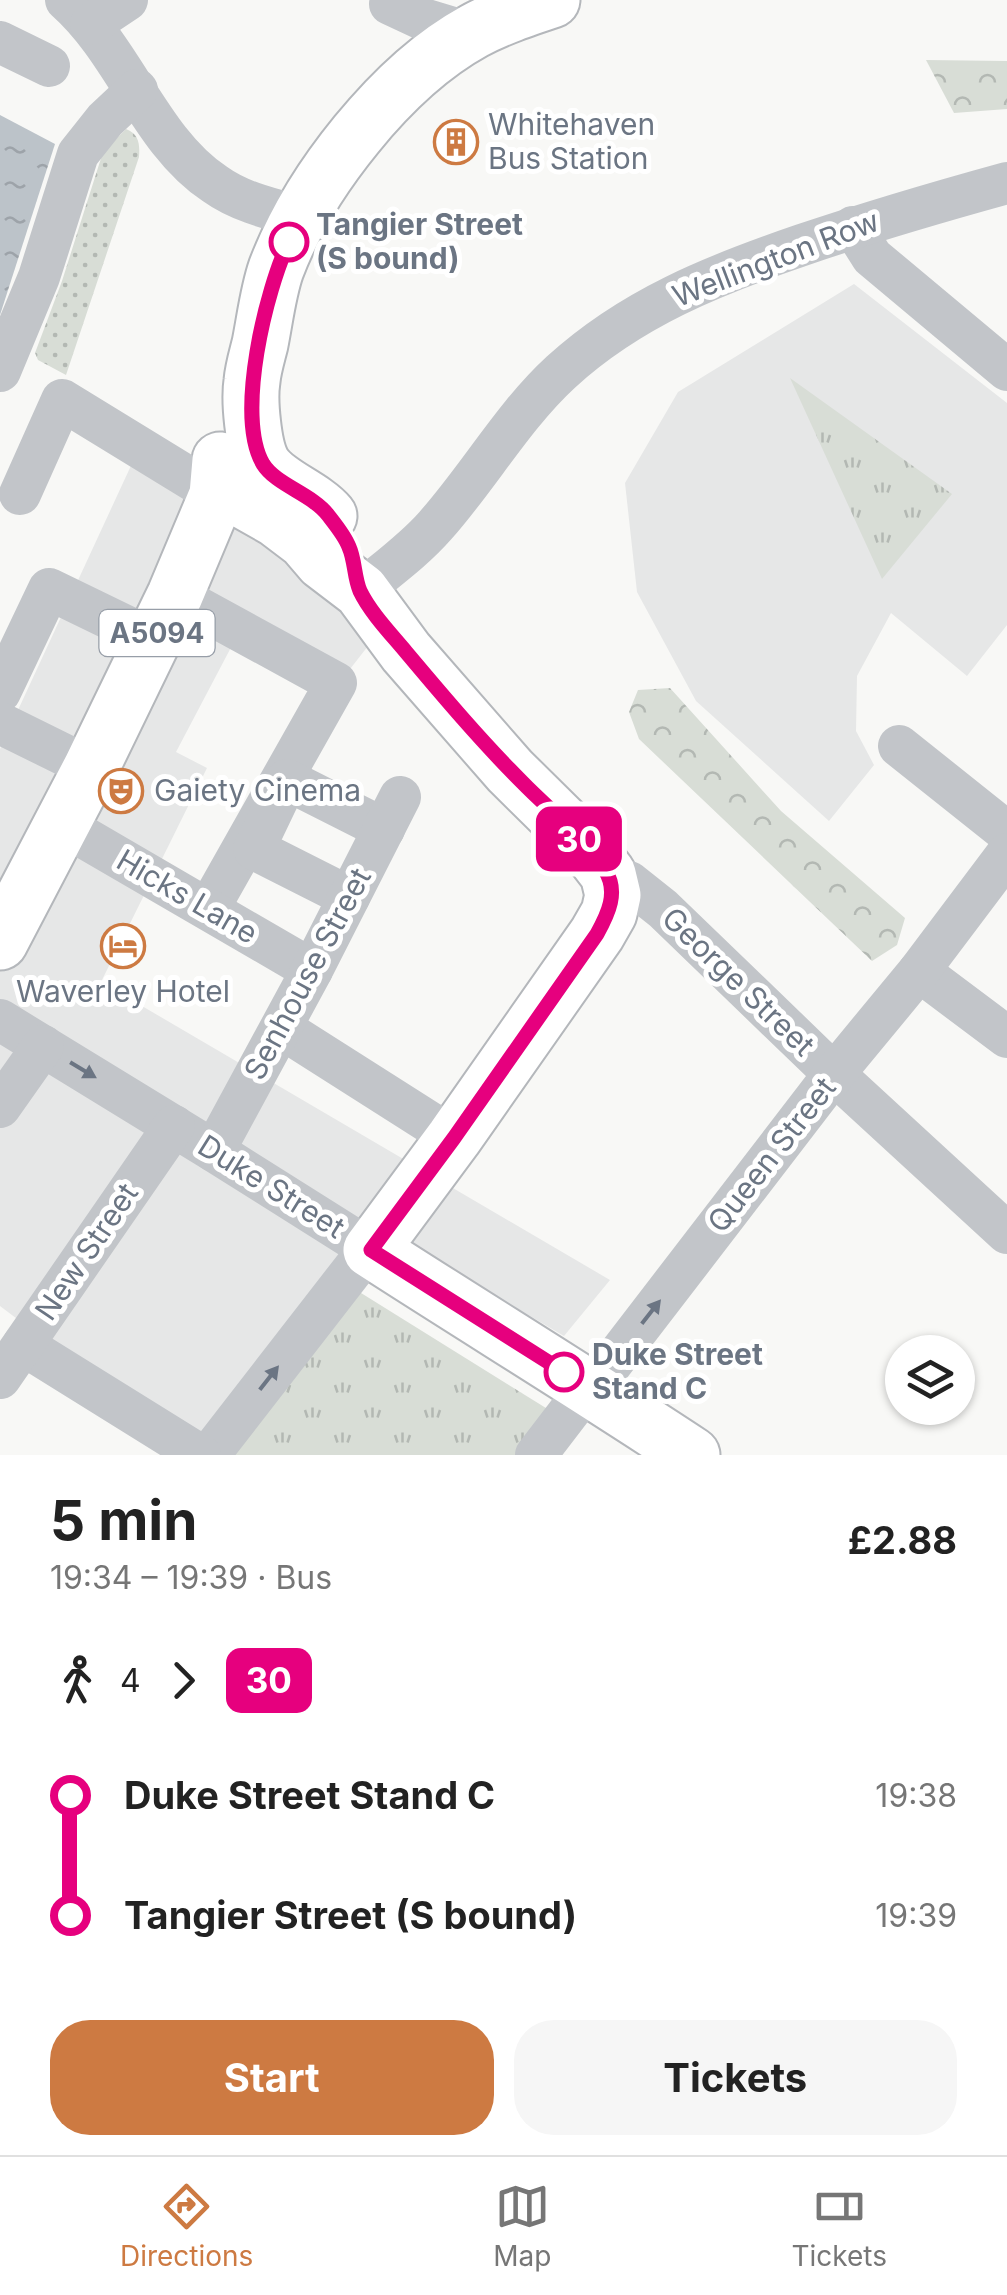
<!DOCTYPE html>
<meta charset="utf-8">
<style>
:root{--surface:#fff;--page:#f6f6f6;--text:#222;--muted:#767676;--line:#e0e0e0;--accent:#cd7a42}
body{margin:0;font-family:Inter,sans-serif;background:var(--page);color:var(--text);height:100vh;display:flex;flex-direction:column;font-size:38px;white-space:nowrap}
*{box-sizing:border-box;margin:0}
p{font-size:32px;color:var(--muted)}
.icon{flex:none;width:55px;height:55px;fill:none;stroke:currentColor;stroke-width:2;stroke-linecap:round;stroke-linejoin:round}
.map{position:relative;height:1455px;overflow:hidden}
.side{display:flex;flex-direction:column;background:var(--surface);flex:1}
.side>*{flex:none}
.badge{padding:0 20px;border-radius:15px;font-size:35px;line-height:65px}
.tools{position:absolute;left:885px;top:1335px;display:grid;gap:20px}
.tools a{display:grid;place-items:center;width:90px;height:90px;border-radius:50%;background:var(--surface);box-shadow:0 2px 8px #0004;font-size:50px}
.map>.badge{position:absolute;translate:-50% -50%;box-shadow:0 0 0 5px #fff}
.legs{display:flex;align-items:center;gap:15px;height:110px;padding:0 50px;font-size:32px}
.legs p{margin-inline-start:auto}
.summary{display:flex;align-items:center;justify-content:space-between;height:170px;padding:0 50px}
h1{font-size:55px;font-weight:700;line-height:75px}
.action{display:flex;gap:20px;margin-top:auto;padding:20px 50px}
.action a{flex:1;height:115px;border-radius:40px;background:var(--accent);color:#fff;font-size:40px;font-weight:700;line-height:115px;text-align:center}
.action a+a{background:var(--page);color:var(--text)}
ul{padding:0 50px;list-style:none}
li{display:flex;align-items:center;gap:35px;height:120px;font-size:38px}
li i{display:grid;place-items:center;width:15px;height:100%;margin:0 12px;background:currentColor}
li i::after{content:'';width:25px;height:25px;margin:-12px;border:8px solid;border-radius:50%;background:var(--surface)}
li p{margin-inline-start:auto}
li:first-child i{background:linear-gradient(#0000 50%,currentColor 0)}
li:last-child i{background:linear-gradient(currentColor 50%,#0000 0)}
.menu{display:flex;justify-content:space-around;align-items:center;height:140px;border-top:2px solid var(--line);background:var(--surface);font-size:28px;color:var(--muted)}
.menu a{display:grid;justify-items:center;gap:5px}
.menu .on{color:var(--accent)}
.map>svg:first-child{display:block}
.built{fill:#e6e7e7}
.grass{fill:url(#grass-dots)}
.forest{fill:url(#forest-crowns)}
.park{fill:url(#park-tufts)}
.water{fill:url(#water-ripples)}
.lines{fill:none;stroke-linecap:round;stroke-linejoin:round}
.major-casing{stroke:#b4b7bb;stroke-width:59}
.minor{stroke:#c2c5c9;stroke-width:42}
.major{stroke:#fff;stroke-width:55}
.oneway{fill:#6b7583}
.line-1-casing{stroke:#fff;stroke-width:22}
.line-1{stroke:#e6007e;stroke-width:15}
.stop-1-dot{fill:#fff;stroke:#e6007e;stroke-width:5}
.labels{text-anchor:middle;stroke-width:10;stroke-linejoin:round;paint-order:stroke}
.shield{fill:#fff;stroke:#979ea8;stroke-width:2.5}
.shield-label{font-size:28px;font-weight:bold;fill:#6b7583}
.poi-label{font-size:30px;fill:#6b7583;stroke:#fff;text-anchor:start}
.stop-label{font-size:30px;font-weight:bold;fill:#6b7583;stroke:#fff;text-anchor:start}
.street-label{font-size:30px;fill:#6b7583;stroke:#fff}
</style>
<div class="map">
<svg width="1007" height="1455" viewBox="0 0 1007 1455">
<defs>
<pattern id="grass-dots" width="8" height="8" patternUnits="userSpaceOnUse" patternTransform="scale(2.5)"><rect width="8" height="8" fill="#d8ddd6"/><path d="M2 2h.1M6 6h.1" fill="none" stroke="#b3b8b3" stroke-width="1.8" stroke-linecap="round"/></pattern>
<pattern id="forest-crowns" width="20" height="18" patternUnits="userSpaceOnUse" patternTransform="scale(2.5)"><rect width="20" height="18" fill="#d8ddd6"/><path d="M2 6a3 3 0 1 1 6 0M12 15a3 3 0 1 1 6 0" fill="none" stroke="#b3b8b3"/></pattern>
<pattern id="park-tufts" width="24" height="20" patternUnits="userSpaceOnUse" patternTransform="scale(2.5)"><rect width="24" height="20" fill="#d8ddd6"/><path d="M3 7l-1-3M5 7V3M7 7l1-3M15 17l-1-3M17 17v-4M19 17l1-3" fill="none" stroke="#b3b8b3"/></pattern>
<pattern id="water-ripples" width="26" height="14" patternUnits="userSpaceOnUse" patternTransform="scale(2.5)"><rect width="26" height="14" fill="#bcc3c9"/><path d="M2 4q2-2 4 0t4 0M15 11q2-2 4 0t4 0" fill="none" stroke="#9da3a9"/></pattern>
</defs>
<rect width="100%" height="100%" fill="#f8f8f6"/>
<g class="built">
<path d="M854,284L1007,403V625L967,676L891,613L857,676L856,731L874,765L829,821L696,701L637,592L625,483L678,392Z"/>
<path d="M135,457L239,522L379,632L336,687L237,636L176,752L207,768L101,982L610,1280L564,1336L371,1222L207,1436L45,1340L0,1306V749Z"/>
</g>
<path class="grass" d="M126,129C139,134 140,144 139,157L66,375L38,360L35,353L62,281L103,152Z"/>
<g class="forest">
<path d="M926,60L1007,61V109L954,113Z"/>
<path d="M670,688L781,811L905,918L897,945L872,961L639,739L629,712L638,690Z"/>
</g>
<g class="park">
<path d="M790,378L952,494L882,579Z"/>
<path d="M353,1288L554,1413L522,1455H227Z"/>
</g>
<path class="water" d="M0,115L55,144L0,315Z"/>
<g class="lines">
<defs>
<g id="major">
<path d="M217,495L239,498L276,519L305,541L323,562L361,591L406,652L510,771L588,848L608,874L613,895L609,913L597,934L454,1138L371,1250C478,1319 586,1385 692,1455"/>
<path d="M329,516C312,496 276,485 263,464C253,447 249,400 252,381C253,369 257,356 260,344C265,319 268,292 276,269C309,182 392,76 474,31C498,18 525,9 552,0"/>
<path d="M0,942L91,768L175,595L217,495L220,460"/>
</g>
</defs>
<use href="#major" class="major-casing"/>
<g class="minor">
<path d="M66,0C125,52 150,141 215,184C240,202 271,209 301,217"/>
<path d="M390,4L420,18L470,33"/>
<path d="M91,24L127,0"/>
<path d="M0,42L49,66"/>
<path d="M853,227L872,257L1007,370"/>
<path d="M0,371L39,277L78,154L105,120L137,90"/>
<path d="M20,494L62,400L217,495"/>
<path d="M361,591C386,570 413,551 435,526C478,478 513,416 561,372C631,308 714,275 802,245C870,222 938,202 1007,183"/>
<path d="M175,595L336,683L209,908"/>
<path d="M0,692L49,589L154,640"/>
<path d="M0,723L91,768"/>
<path d="M899,746L1007,832"/>
<path d="M61,824L312,970"/>
<path d="M608,874L629,882L663,909L834,1074L1007,1233"/>
<path d="M349,897L254,849L287,780L384,829"/>
<path d="M919,971L1007,1037"/>
<path d="M0,1020L214,1151L371,1250L358,1263L209,1455"/>
<path d="M281,1028L454,1138"/>
<path d="M0,1107L43,1046"/>
<path d="M214,1151L312,970L400,797"/>
<path d="M23,1345L200,1455"/>
<path d="M0,1378L174,1126"/>
<path d="M536,1455L572,1408L592,1389L834,1074L919,971L1007,854"/>
</g>
<use href="#major" class="major"/>
</g>
<defs><path id="oneway-solid" d="M-6-.8H1V-3.2L6.5 0L1 3.2V.8H-6Z" transform="scale(2.5)"/></defs>
<g class="oneway">
<use href="#oneway-solid" transform="translate(83 1070) rotate(31)"/>
<use href="#oneway-solid" transform="translate(651 1312) rotate(-52)"/>
<use href="#oneway-solid" transform="translate(269 1378) rotate(-52)"/>
</g>
<g class="lines">
<defs>
<path id="line-1" d="M289,242C266,289 235,416 263,464C276,485 312,494 328,515C335,524 345,536 349,547C355,560 354,577 360,591C370,612 391,634 406,652C443,696 481,741 522,782C549,810 586,838 605,870C619,892 608,914 597,934L454,1138L371,1250L564,1372"/>
</defs>
<use href="#line-1" class="line-1-casing"/>
<use href="#line-1" class="line-1"/>
</g>
<defs>
<symbol id="building-ring" viewBox="-11 -11 22 22"><circle r="9.5" fill="#fff" stroke="#cd7a42" stroke-width="1.5"/><path d="M-4-6H4V6H1V3H-1V6H-4ZM-2.5-4.3h1.7v1.8h-1.7ZM.8-4.3h1.7v1.8H.8ZM-2.5-1h1.7V.8h-1.7ZM.8-1h1.7V.8H.8Z" fill="#cd7a42"/></symbol>
<symbol id="theatre-ring" viewBox="-11 -11 22 22"><circle r="9.5" fill="#fff" stroke="#cd7a42" stroke-width="1.5"/><path d="M-5-5.5Q0-4 5-5.5V0Q5 5 0 6Q-5 5-5 0ZM-3.3-2.5H-1v1.5H-3.3ZM1-2.5H3.3v1.5H1ZM-2.8 1Q0 5.5 2.8 1Z" fill="#cd7a42"/></symbol>
<symbol id="hotel-ring" viewBox="-11 -11 22 22"><circle r="9.5" fill="#fff" stroke="#cd7a42" stroke-width="1.5"/><path d="M-6-4.5h1.5V1H6V5H4.5V3h-9V5H-6ZM-4 0a1.8 1.8 0 1 1 3.6 0ZM.5 0V-2.5h3Q6-2.5 6 0Z" fill="#cd7a42"/></symbol>
</defs>
<g fill-rule="evenodd">
<use href="#building-ring" x="431" y="117" width="50" height="50"/>
<use href="#theatre-ring" x="96" y="766" width="50" height="50"/>
<use href="#hotel-ring" x="98" y="921" width="50" height="50"/>
</g>
<g class="stop-1-dot">
<circle cx="289" cy="242" r="18"/>
<circle cx="564" cy="1372" r="18"/>
</g>
<g class="labels">
<rect class="shield" x="99.5" y="610" width="115" height="46" rx="8"/>
<g class="shield-label">
<text x="157" y="643">A5094</text>
</g>
<g class="poi-label">
<text x="488" y="135">Whitehaven<tspan x="488" dy="34">Bus Station</tspan></text>
<text x="154" y="801">Gaiety Cinema</text>
<text x="123" y="1002" text-anchor="middle">Waverley Hotel</text>
</g>
<g class="stop-label">
<text x="316" y="235">Tangier Street<tspan x="316" dy="34">(S bound)</tspan></text>
<text x="592" y="1365">Duke Street<tspan x="592" dy="34">Stand C</tspan></text>
</g>
<g class="street-label">
<text transform="translate(776 259) rotate(-21)" y="10">Wellington Row</text>
<text transform="translate(187 897) rotate(30)" y="10">Hicks Lane</text>
<text transform="translate(308 974) rotate(-62)" y="10">Senhouse Street</text>
<text transform="translate(738 982) rotate(44)" y="10">George Street</text>
<text transform="translate(772 1155) rotate(-52)" y="10">Queen Street</text>
<text transform="translate(271 1187) rotate(32)" y="10">Duke Street</text>
<text transform="translate(87 1252) rotate(-56)" y="10">New Street</text>
</g>
</g>
</svg>
<div class="tools">
<a><svg class="icon" aria-label="layers" viewBox="0 0 24 24"><path d="M12 4l9 5-9 5-9-5zM3 14l9 5 9-5"/></svg></a>
</div>
<b class="badge" style="left:579px;top:839px;background:#e6007e;color:#fff">30</b>
</div>
<section class="side">
<div class="summary"><div><h1>5 min</h1><p>19:34 – 19:39 · Bus</p></div><b>£2.88</b></div>
<div class="legs"><svg class="icon" aria-label="walk" viewBox="0 0 24 24"><circle cx="13" cy="4" r="2"/><path d="M13 8l-2 6 4 7M11 14l-3 7M7 12l3-4h3l4 4"/></svg>4<svg class="icon" aria-label="forward" viewBox="0 0 24 24"><path d="M9 5l7 7-7 7"/></svg><b class="badge" style="background:#e6007e;color:#fff">30</b></div>
<ul>
<li><i style="color:#e6007e"></i><b>Duke Street Stand C</b><p>19:38</p></li>
<li><i style="color:#e6007e"></i><b>Tangier Street (S bound)</b><p>19:39</p></li>
</ul>
<div class="action"><a>Start</a><a>Tickets</a></div>
</section>
<nav class="menu">
<a class="on"><svg class="icon" aria-label="directions" viewBox="0 0 24 24"><path d="M12 3l9 9-9 9-9-9zM9 14v-3h6M13 9l2 2-2 2"/></svg>Directions</a>
<a><svg class="icon" aria-label="map" viewBox="0 0 24 24"><path d="M3 6l6-2 6 2 6-2v14l-6 2-6-2-6 2zM9 4v14M15 6v14"/></svg>Map</a>
<a><svg class="icon" aria-label="tickets" viewBox="0 0 24 24"><path d="M3 7h18v10H3zM15 7v10"/></svg>Tickets</a>
</nav>
